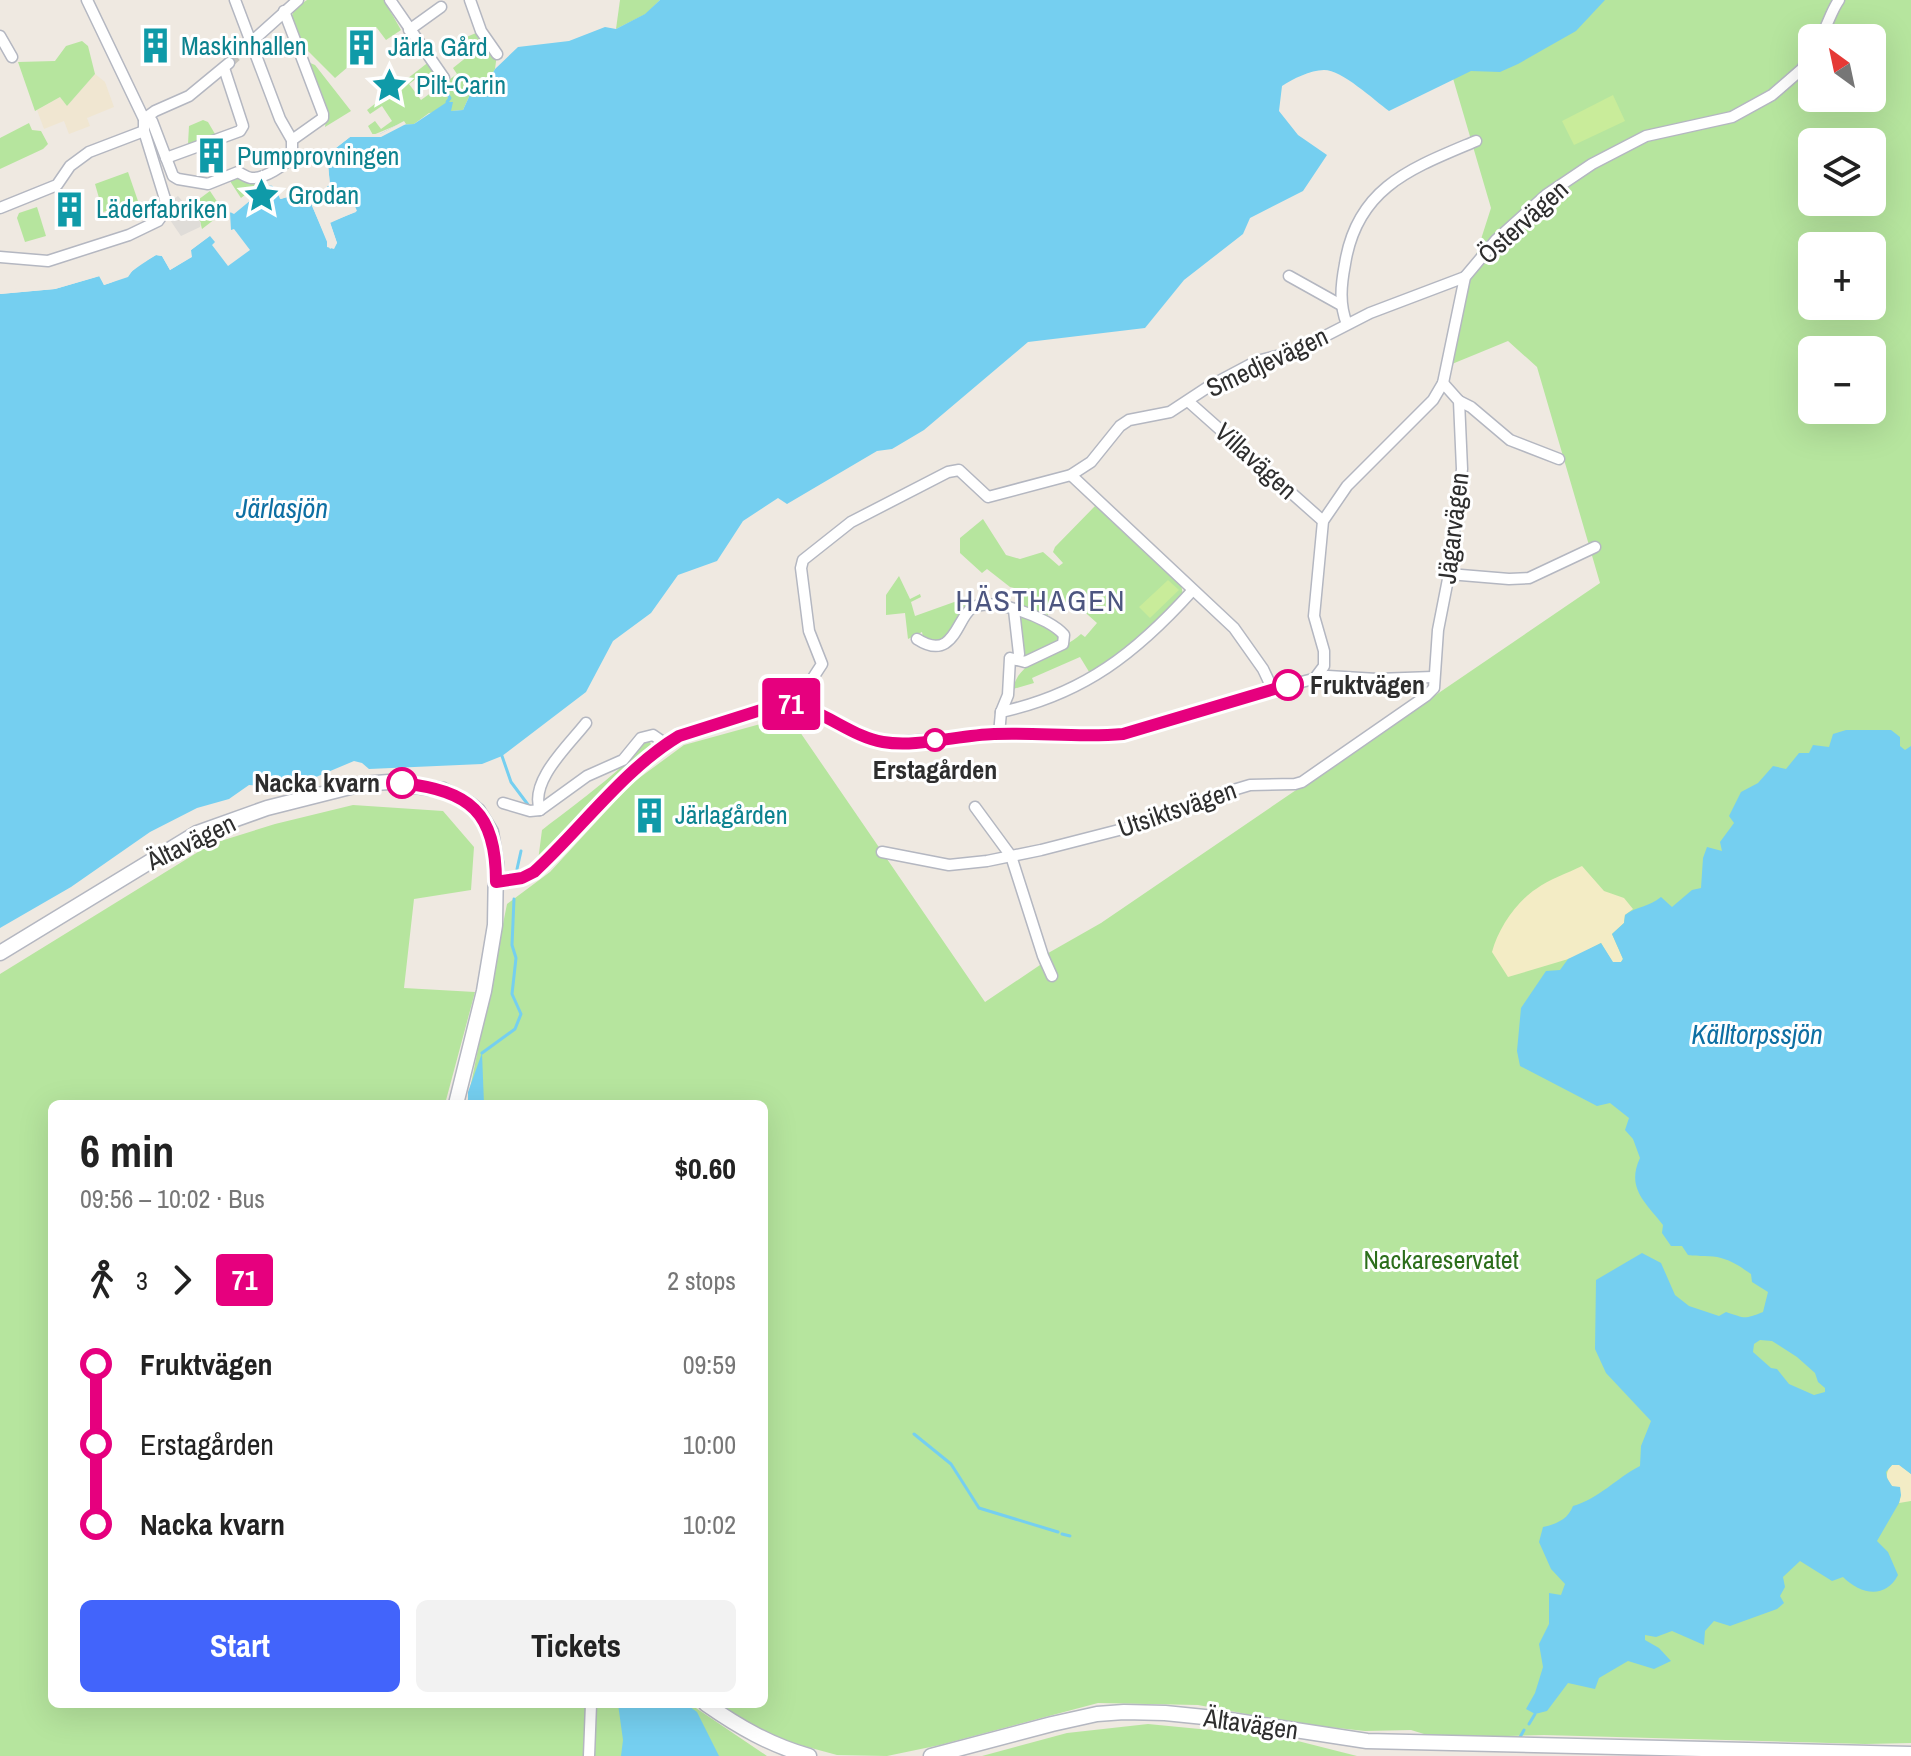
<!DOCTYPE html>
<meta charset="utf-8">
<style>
:root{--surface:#fff;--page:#f2f2f2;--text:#222;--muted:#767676;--accent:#4264fb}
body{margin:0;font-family:"Archivo Narrow",sans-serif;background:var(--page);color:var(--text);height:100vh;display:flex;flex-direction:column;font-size:30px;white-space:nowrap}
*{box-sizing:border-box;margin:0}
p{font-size:26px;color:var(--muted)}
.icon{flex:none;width:44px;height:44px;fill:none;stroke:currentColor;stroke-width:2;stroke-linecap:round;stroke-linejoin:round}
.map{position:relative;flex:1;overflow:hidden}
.panel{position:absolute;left:48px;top:1100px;width:720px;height:608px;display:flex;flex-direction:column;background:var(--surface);border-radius:12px;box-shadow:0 8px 32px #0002}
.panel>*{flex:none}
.badge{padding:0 16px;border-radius:6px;font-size:28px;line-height:52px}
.needle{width:52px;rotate:327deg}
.tools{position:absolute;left:1798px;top:24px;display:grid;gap:16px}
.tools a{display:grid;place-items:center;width:88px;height:88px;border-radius:12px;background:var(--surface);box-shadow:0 8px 32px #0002;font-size:40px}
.map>.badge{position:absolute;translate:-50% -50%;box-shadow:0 0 0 4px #fff}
.legs{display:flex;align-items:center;gap:12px;height:88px;padding:0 32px;font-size:26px}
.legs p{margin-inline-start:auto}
.headline{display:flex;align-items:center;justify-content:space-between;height:136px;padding:0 32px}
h1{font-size:44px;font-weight:700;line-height:60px}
.cta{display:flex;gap:16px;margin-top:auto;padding:16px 32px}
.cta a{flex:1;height:92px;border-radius:12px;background:var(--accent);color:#fff;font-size:32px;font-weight:700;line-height:92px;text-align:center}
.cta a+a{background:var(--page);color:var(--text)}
ul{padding:0 32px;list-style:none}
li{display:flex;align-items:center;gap:28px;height:80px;font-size:30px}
li i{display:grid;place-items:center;width:12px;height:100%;margin:0 10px;background:currentColor}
li i::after{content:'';width:20px;height:20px;margin:-10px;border:6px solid;border-radius:50%;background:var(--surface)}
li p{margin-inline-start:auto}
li:first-child i{background:linear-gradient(#0000 50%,currentColor 0)}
li:last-child i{background:linear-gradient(currentColor 50%,#0000 0)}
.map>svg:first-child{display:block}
.education{fill:#f0e6d1}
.green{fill:#b6e59e;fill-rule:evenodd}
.sand{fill:#f3ecc5}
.pitch{fill:#c9ec9a}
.plaza{fill:#dfdcd8}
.water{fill:#75cff0;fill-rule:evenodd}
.pier{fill:#efe9e1}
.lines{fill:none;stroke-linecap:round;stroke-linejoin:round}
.stream{stroke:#75cff0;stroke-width:3}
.minor-tunnel{stroke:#c8c4bd;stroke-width:10;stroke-dasharray:10 5;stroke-linecap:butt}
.minor-casing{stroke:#b4b7c1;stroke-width:13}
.secondary-casing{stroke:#b4b7c1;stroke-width:17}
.minor{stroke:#fff;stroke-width:10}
.secondary{stroke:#fff;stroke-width:14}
.line-1-casing{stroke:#fff;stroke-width:18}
.line-1{stroke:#e6007e;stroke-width:12}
.stop-1-dot{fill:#fff;stroke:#e6007e;stroke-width:4}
.labels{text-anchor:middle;stroke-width:6;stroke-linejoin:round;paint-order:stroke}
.culture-label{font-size:26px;fill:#0d838f;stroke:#fff;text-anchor:start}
.street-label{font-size:26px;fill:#2e2e2e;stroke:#fff}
.stop-label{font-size:26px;font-weight:bold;fill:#2e2e2e;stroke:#fff;text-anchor:start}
.park-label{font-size:26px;fill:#2c6e1b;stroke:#fff}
.water-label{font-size:28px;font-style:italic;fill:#0d6fa3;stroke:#fff}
.quarter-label{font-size:30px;letter-spacing:2px;fill:#4d5680;stroke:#fff}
</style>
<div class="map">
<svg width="1911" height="1756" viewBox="0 0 1911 1756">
<rect width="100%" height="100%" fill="#efe9e1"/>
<path class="education" d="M95,74L105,82L114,107L87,118L90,126L69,134L64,121L44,129L37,110L60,97L67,106Z"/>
<g class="green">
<path d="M307,0H384L401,30L386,40L377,28L348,49L356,60L335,78L300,43L291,18L295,8Z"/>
<path d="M620,0H660L646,14L616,29Z"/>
<path d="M1430,0H1911V1743L1865,1744L1544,1735L1437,1738L1411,1730L1365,1731L1301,1724L1198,1705L1098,1703L940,1745L887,1756L837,1755L789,1742L742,1722L718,1704H764V1104H467L507,904L550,872L631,784L684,745L789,716L985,1002L1040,965L1043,956L1101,923L1600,583L1537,367L1508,341L1452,364L1475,258L1491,208ZM1812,38H1872V98H1812ZM1812,142H1872V202H1812ZM1812,246H1872V306H1812ZM1812,350H1872V410H1812Z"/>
<path d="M481,31L497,54L495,69L489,80L473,88L463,110L429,113L414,124L397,125L373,135L368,126L375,121L381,129L392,121L382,106L370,114L367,110L430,61L438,71L424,80L420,76L409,84L421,100L457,74L453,68L468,56L459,40Z"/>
<path d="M82,41L88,46L95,74L67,106L60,97L35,111L18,62L55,61L66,46Z"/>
<path d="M308,62L315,65L351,111L325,127L326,118Z"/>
<path d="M203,120L208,122L215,134L188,144L189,126Z"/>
<path d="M29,123L32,130L41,131L48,144L43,149L0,169V138Z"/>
<path d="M128,172L138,201L103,212L95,184Z"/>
<path d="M231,176L268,185L269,197L261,200L257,192L248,193L241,198L228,178Z"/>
<path d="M210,191L224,212L202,229L200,221L187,208Z"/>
<path d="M37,207L46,236L25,242L17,218L19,213Z"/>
<path d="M1096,505L1181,584L1183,595L1133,646L1091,675L1080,657L1032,678L1034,683L1013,689C1019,658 1059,654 1081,634L1085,637L1097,623L1069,598L1060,609L1048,608V615L1018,606V589L1010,587L987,569L982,573L960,553V538L983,519L1006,555L1020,559L1043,552L1059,566L1063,563L1053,552L1055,547Z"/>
<path d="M899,576L910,599L920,594L921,597L911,602L915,616L971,596L974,602L948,638L933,643L923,637L922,632L908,639L905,613L886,615V595Z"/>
<path d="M1022,615L1052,626L1061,641L1024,660L1019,616Z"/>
<path d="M649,741L652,746L649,751L538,861L542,830C561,815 637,760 642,743Z"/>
<path d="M353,805L443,811L474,847L471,890L414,899L404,988L475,992L445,1104H52V1704H690L767,1756H0V974L211,844L275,824Z"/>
<path d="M1148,1724L1282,1737L1357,1756H982L1067,1733Z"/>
</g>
<g class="sand">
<path d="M1582,866L1604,891L1624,898L1633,909L1625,915L1624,923L1612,934L1623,959L1621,962L1613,963L1601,943L1575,957L1508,977L1492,952C1498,929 1516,902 1536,889C1549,879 1568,873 1582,866Z"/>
<path d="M1892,1465H1900L1911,1474V1501L1899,1503L1901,1495C1892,1486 1880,1477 1892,1465Z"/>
</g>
<g class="pitch">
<path d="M1613,95L1625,121L1574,145L1562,121Z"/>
<path d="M1168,580L1179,590L1150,618L1139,607Z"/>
</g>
<path class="plaza" d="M178,196L201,223L200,227L181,236L168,217L171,201Z"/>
<g class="water">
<path d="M660,0H1605L1576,31L1518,64L1500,72L1471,71L1389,111C1374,100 1342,70 1324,70C1310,70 1293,79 1282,86L1279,111L1298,135L1327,155L1303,191L1250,218L1243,234L1184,280L1145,328L1028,342L924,430L892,449L877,451L787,504L778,498L743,521L717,561L678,575L651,613L613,641L586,692L502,756L482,764L369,769L362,763L354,761L316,777L275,787L249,785L229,799L197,808L150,832L71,887L0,928V294L55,289L100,276L104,285C129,277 134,268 156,255L162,256L170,270L191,257V250L216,231L214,227L249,196L258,195L261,200L269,197V186L272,185L281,199L306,191L330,249L337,243L330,222L356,212L347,188L330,194L327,186L330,185L328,164L333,158L332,151L350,137L380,134L397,125L414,124L447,102H453L451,111L463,110L473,88L489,80L495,69L518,47L569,41L605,27L616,29L645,14Z"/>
<path d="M1846,730H1891L1900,737V746L1905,750L1911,746V1474L1899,1465H1892L1886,1472L1887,1478L1892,1486L1900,1487L1901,1495L1899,1503L1877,1541L1888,1552L1898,1575C1885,1600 1860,1594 1843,1577L1832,1581L1800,1561L1783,1577L1785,1587L1780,1596L1784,1603L1777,1609L1730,1626L1714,1621L1705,1631L1704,1645L1672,1631L1656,1637L1645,1635V1640L1659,1648L1671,1661L1654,1669L1628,1661L1599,1678L1595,1689L1568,1683L1547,1711L1535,1714L1526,1709L1535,1693L1543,1667L1539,1644L1549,1624V1593L1561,1595L1565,1584L1551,1569L1539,1542L1543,1527C1557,1524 1568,1519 1573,1506C1600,1498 1615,1479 1640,1466L1641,1446L1651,1421L1606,1373L1595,1349L1596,1280L1642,1253L1661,1263L1675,1295L1689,1306L1719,1316L1726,1312C1745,1318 1743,1320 1763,1312L1768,1292L1752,1282L1751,1274C1742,1268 1733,1261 1721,1258C1711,1255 1699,1257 1688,1255L1682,1246H1671L1662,1233L1663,1225C1645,1202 1626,1188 1640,1158L1633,1139L1625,1130L1629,1118L1610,1103L1597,1106L1520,1066L1517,1051L1521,1008L1546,971L1560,970L1568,959L1601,943L1613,962H1621L1623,959L1612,934L1624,923L1625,915C1637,906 1649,907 1661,897L1672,907L1692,890L1701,888L1703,858L1707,847L1722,851L1720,842L1734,823L1729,816L1741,792L1758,783L1773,766L1786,769L1799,753H1809L1813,745L1829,747L1833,734ZM1760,1340L1772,1341L1797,1357L1815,1373L1818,1382L1825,1388V1392L1814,1395L1789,1384L1777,1369L1771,1368L1753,1352L1754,1344Z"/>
<path d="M482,1053L484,1104H468V1092Z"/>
<path d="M618,1704H686L697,1712L719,1756H621L623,1740Z"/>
</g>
<g class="pier">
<path d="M404,121L406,124L381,137H350L332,151L336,163L328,165L330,185L327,186L330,193L347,187L357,211L330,223L337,243L334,249L327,247V240L306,192L280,199L276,187L266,184L272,181L278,183L283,194L302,187L309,188L328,231L325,223L328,219L351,209L345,192L330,198L326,195L323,186L326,182L324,164L330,160L329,149L349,134H380Z"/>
<path d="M257,192L258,195L248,196L251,200L234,214L230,212L231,230L234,229L250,250L228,266L212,245L215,242L210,236L191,250L192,257L170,270L162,256L156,255L135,267L128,277L104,285L99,276L55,289L0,294V290L54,285L100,272L106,281L126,274L134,263L155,251L164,253L172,265L187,255L188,247L211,230V224L240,199L248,193Z"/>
</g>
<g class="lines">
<g class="stream">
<path d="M442,81L441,84L450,98L447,102"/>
<path d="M502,756L511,782L529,806"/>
<path d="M517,869L521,851"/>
<path d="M482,1053L515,1029L521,1014L512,994L516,958L512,945L514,899"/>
<path d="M914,1434L951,1464L979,1508L1058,1532"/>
<path d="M1062,1534L1070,1536"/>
<path d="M1529,1724L1535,1714"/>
<path d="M1519,1739L1524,1730"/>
</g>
<path class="minor-tunnel" d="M229,63L247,47"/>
<defs>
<g id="minor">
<path d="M390,0L444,78"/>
<path d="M470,0L481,31L497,54"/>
<path d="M284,11L323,114V118L292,140"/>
<path d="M409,30L441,7"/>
<path d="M0,36L12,57"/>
<path d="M1820,38C1828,25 1831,11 1839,0"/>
<path d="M249,44L298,0"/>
<path d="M229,63L189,96L155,111L144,119L152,121L173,176L178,179L208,184L238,172C242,174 246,177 251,178C264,179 285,166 292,155V140L280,119L235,0"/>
<path d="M166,158L240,131L243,126L224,68"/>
<path d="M0,208L57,185L70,166L89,152L144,131"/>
<path d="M0,257L48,261L129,235L158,221L166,210L165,199L144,131V119L87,0"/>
<path d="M1289,276L1341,305"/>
<path d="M1347,324C1339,304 1341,285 1345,264C1357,187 1412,168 1476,141"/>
<path d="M1459,401L1471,407L1510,440L1559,459"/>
<path d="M1189,402L1323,521"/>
<path d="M1071,475L1234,628L1263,669L1272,688"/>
<path d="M1449,574L1509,579L1529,578L1595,547"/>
<path d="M1014,610L1019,654L1017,660"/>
<path d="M917,639C954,663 957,617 972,608C992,596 1050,618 1064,635L1063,644L1025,662L1010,658L1008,695L1001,712"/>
<path d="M1315,678L1324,666V651L1314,616L1323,521L1347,486L1433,400L1443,383L1465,277L1496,240L1546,195L1592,164L1646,136L1732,117L1772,95L1802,69L1812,51"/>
<path d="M796,704L822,664L809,631L801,568L803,560L851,522L948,472L959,470L988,497L1071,475L1091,462L1120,426L1129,420L1170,412L1208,387L1257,361L1296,351L1370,313L1465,277"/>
<path d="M999,734L1001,712C1084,694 1137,652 1192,591"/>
<path d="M503,803L530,811L540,810L587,776L623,760L641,738L653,735L666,744"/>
<path d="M975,807L1011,856L1043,956L1052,976"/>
<path d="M540,810C529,781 569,745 586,723"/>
<path d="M882,852L949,865L987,861L1041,850L1154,821L1210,797L1250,785L1295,784L1302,782L1426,696L1434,688L1438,630L1449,574L1462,469L1459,401L1443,383"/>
<path d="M496,882L522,878L534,872C581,829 624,769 679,736L780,704H796L862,735L886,743L992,734L1095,737L1123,734L1210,706L1313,679L1328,676L1377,679L1433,677"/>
<path d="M589,1756L591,1704"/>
</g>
<g id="secondary">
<path d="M0,953L197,833L267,808L362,784L389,782L443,790L468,803L478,811L491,832L496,863L495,925L484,991L456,1104"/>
<path d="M706,1704C739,1727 770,1745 809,1756"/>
<path d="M931,1756L1052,1724L1097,1714L1124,1712L1165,1713L1224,1719L1367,1741L1911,1754"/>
</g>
</defs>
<use href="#minor" class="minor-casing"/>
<use href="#secondary" class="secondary-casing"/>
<use href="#minor" class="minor"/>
<use href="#secondary" class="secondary"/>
</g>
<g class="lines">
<defs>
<path id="line-1" d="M402,783C470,791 496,812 496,882L522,878L534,872C581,829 624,769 679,736L780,704C819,704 847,736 883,742C916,748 959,735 994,734C1037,732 1080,738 1123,734L1288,685"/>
</defs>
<use href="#line-1" class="line-1-casing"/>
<use href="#line-1" class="line-1"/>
</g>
<defs>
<symbol id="building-bare" viewBox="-9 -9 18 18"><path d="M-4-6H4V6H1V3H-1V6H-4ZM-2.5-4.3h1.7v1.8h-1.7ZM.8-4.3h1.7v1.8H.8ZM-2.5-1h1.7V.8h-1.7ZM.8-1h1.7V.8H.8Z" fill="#0f9aa8" stroke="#fff" stroke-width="2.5" paint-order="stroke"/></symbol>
<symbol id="sight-bare" viewBox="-9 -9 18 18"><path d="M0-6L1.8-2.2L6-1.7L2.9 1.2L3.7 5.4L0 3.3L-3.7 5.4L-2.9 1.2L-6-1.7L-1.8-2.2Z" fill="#0f9aa8" stroke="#fff" stroke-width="2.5" paint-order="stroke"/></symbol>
</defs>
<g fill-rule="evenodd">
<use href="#building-bare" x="130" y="20" width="51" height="51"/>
<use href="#building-bare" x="336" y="22" width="51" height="51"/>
<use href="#sight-bare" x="364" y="60" width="51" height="51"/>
<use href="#building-bare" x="186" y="130" width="51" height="51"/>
<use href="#sight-bare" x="236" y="170" width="51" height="51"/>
<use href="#building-bare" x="44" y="184" width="51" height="51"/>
<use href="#building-bare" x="624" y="790" width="51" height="51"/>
</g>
<g class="stop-1-dot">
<circle cx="1288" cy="685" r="14"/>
<circle cx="935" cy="740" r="10"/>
<circle cx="402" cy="783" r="14"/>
</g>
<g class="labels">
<g class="culture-label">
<text x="181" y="55">Maskinhallen</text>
<text x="388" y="56">Järla Gård</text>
<text x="416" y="94">Pilt-Carin</text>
<text x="237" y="165">Pumpprovningen</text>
<text x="288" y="204">Grodan</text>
<text x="96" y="218">Läderfabriken</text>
<text x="675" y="824">Järlagården</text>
</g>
<g class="street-label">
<text transform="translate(1523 222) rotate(-42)" y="9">Östervägen</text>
<text transform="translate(1267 362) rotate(-25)" y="9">Smedjevägen</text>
<text transform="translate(1256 461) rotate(42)" y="9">Villavägen</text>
<text transform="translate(1453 528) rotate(-83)" y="9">Jägarvägen</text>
<text transform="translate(1177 809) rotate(-19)" y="9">Utsiktsvägen</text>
<text transform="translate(191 842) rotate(-26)" y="9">Ältavägen</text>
<text transform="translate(1251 1724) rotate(8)" y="9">Ältavägen</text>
</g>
<g class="stop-label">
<text x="1310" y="694">Fruktvägen</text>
<text x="935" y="779" text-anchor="middle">Erstagården</text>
<text x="380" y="792" text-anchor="end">Nacka kvarn</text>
</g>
<g class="park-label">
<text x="1441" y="1269">Nackareservatet</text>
</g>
<g class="water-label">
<text x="282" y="518">Järlasjön</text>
<text x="1757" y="1044">Källtorpssjön</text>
</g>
<g class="quarter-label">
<text x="1041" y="611">HÄSTHAGEN</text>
</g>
</g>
</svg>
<div class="tools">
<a><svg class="needle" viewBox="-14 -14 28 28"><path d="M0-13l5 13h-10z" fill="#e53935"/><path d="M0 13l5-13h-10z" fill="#767676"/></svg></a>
<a><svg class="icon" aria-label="layers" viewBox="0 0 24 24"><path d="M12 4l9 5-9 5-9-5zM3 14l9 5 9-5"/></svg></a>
<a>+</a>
<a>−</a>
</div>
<b class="badge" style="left:791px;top:704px;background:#e6007e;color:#fff">71</b>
<section class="panel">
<div class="headline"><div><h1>6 min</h1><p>09:56 – 10:02 · Bus</p></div><b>$0.60</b></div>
<div class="legs"><svg class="icon" aria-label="walk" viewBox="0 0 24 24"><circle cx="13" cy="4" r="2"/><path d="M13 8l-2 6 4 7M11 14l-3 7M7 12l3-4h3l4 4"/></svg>3<svg class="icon" aria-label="forward" viewBox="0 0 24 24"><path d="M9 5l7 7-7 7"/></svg><b class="badge" style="background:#e6007e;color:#fff">71</b><p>2 stops</p></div>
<ul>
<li><i style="color:#e6007e"></i><b>Fruktvägen</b><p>09:59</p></li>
<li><i style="color:#e6007e"></i><span>Erstagården</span><p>10:00</p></li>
<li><i style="color:#e6007e"></i><b>Nacka kvarn</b><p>10:02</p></li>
</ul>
<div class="cta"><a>Start</a><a>Tickets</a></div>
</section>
</div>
